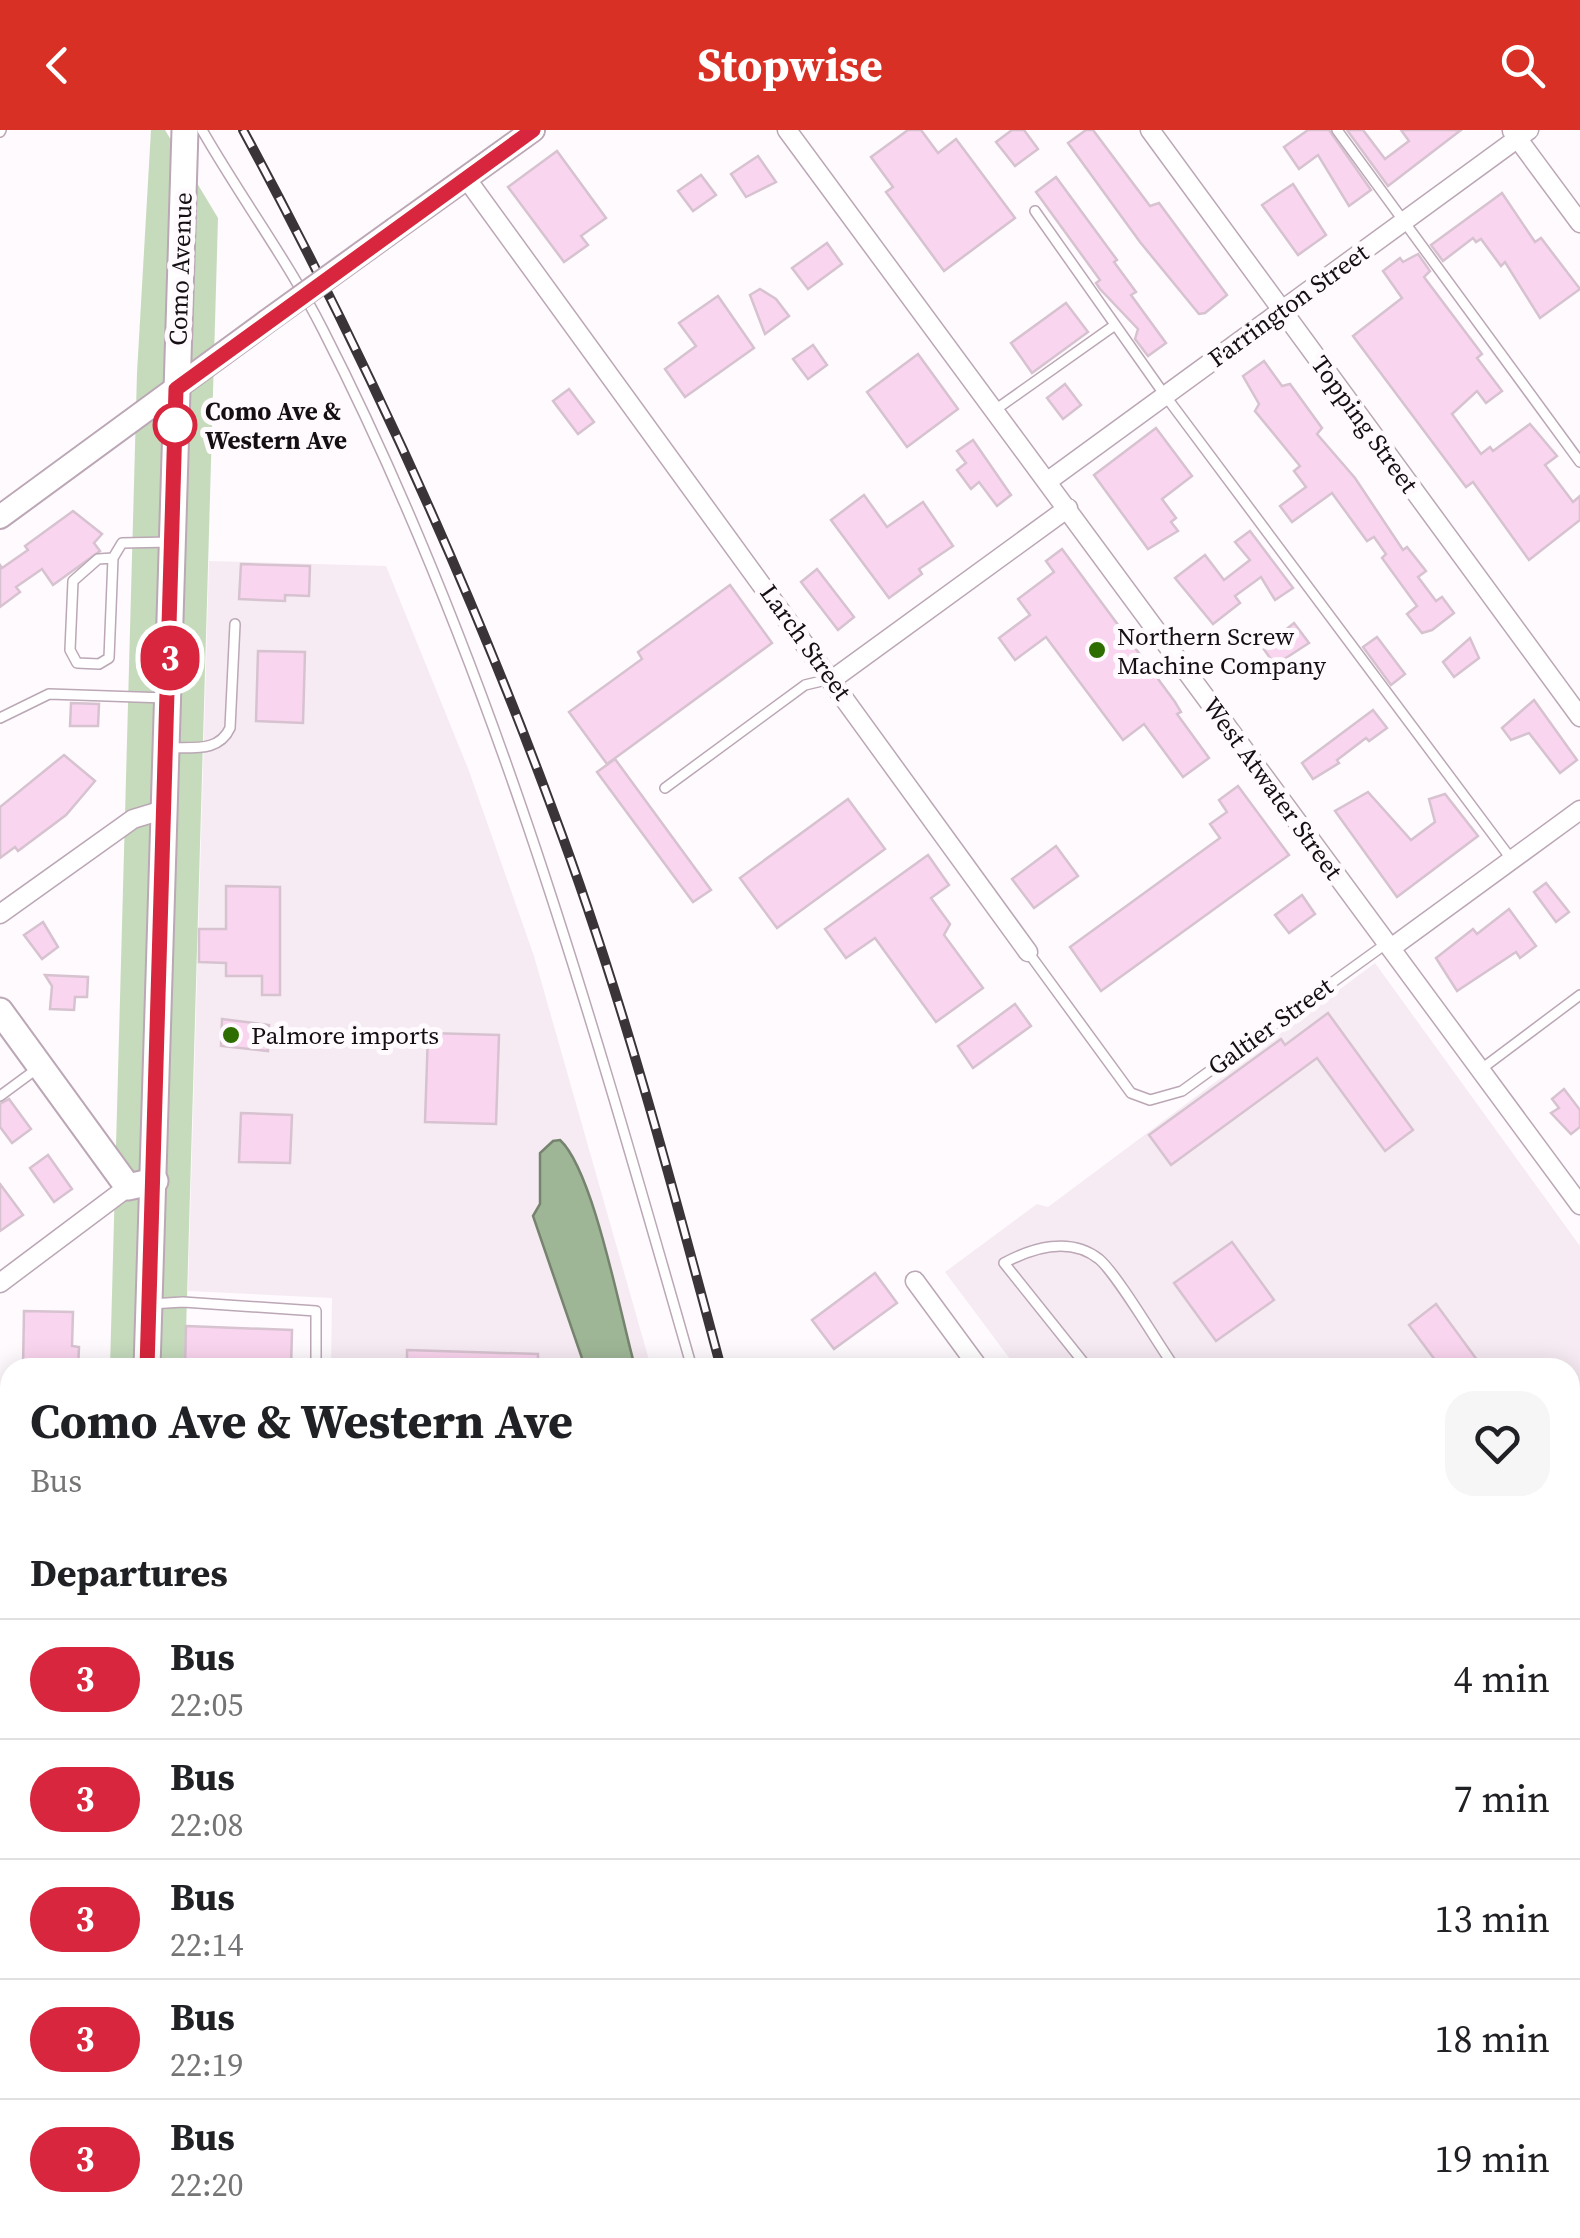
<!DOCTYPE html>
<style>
:root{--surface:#fff;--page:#f6f6f6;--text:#202124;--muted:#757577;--line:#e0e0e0;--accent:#d93025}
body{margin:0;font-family:"Source Serif 4",serif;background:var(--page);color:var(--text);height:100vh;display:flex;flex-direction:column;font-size:38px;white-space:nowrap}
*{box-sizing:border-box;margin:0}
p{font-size:32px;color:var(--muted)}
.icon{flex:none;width:55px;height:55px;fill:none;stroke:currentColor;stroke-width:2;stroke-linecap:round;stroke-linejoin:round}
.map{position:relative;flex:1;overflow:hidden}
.sheet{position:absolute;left:0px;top:1228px;width:1580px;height:882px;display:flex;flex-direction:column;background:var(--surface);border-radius:30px 30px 0 0;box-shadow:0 5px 25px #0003}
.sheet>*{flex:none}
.badge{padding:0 20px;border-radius:32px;font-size:35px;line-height:65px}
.map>.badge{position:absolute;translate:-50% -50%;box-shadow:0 0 0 5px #fff}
h2{padding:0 30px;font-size:38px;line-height:90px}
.round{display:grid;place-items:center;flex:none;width:105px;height:105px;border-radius:30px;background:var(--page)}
.summary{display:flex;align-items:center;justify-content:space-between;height:170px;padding:0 30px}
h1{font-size:48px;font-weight:700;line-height:75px}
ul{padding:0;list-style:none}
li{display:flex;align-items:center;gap:30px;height:120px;padding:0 30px;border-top:2px solid var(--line)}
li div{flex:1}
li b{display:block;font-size:38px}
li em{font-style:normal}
li .badge{min-width:110px;font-weight:700;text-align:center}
header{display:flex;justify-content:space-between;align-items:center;height:130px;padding:0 30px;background:var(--accent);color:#fff;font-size:45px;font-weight:700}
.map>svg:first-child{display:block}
.built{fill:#f7ebf3}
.green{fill:#c5dbbc}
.water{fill:#9fb696;stroke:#76846f;stroke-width:2.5}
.building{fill:#fad5ef;stroke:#d7c2d0;stroke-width:2.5}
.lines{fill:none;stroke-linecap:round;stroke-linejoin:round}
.service-casing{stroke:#bba7b5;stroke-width:12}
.minor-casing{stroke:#bba7b5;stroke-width:21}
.tertiary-casing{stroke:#bba7b5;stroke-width:26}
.secondary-casing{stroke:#bba7b5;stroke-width:29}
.service{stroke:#fff;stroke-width:9}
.minor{stroke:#fff;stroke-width:18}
.tertiary{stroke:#fff;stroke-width:22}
.secondary{stroke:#fff;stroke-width:25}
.rail-casing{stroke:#3a3438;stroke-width:10}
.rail{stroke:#fefafd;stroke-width:6;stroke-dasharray:19;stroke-linecap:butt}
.tertiary-bridge-casing{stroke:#bba7b5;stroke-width:26;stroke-linecap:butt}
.tertiary-bridge{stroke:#fff;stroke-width:22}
.line-casing{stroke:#fff;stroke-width:22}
.line{stroke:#d7263d;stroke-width:15}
.stop-dot{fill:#fff;stroke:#d7263d;stroke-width:5}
.poi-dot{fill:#2e6d00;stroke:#fefafd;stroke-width:4}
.labels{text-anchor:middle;stroke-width:10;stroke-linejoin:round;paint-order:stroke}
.street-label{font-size:25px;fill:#150e13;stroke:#fefafd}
.stop-label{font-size:25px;font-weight:bold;fill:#150e13;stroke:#fefafd;text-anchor:start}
.poi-label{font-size:25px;fill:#150e13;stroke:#fefafd;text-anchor:start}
</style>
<header><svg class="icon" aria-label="back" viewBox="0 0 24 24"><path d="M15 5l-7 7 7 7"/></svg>Stopwise<svg class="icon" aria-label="search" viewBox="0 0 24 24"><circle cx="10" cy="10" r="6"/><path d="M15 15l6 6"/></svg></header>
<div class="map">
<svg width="1580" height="2108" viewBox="0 0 1580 2108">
<rect width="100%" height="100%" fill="#fefafd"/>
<g class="built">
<path d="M209,431L386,436L469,641L534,826L651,1237H331L332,1168L188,1161Z"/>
<path d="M1375,833L1580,1116V2004L1570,1990V1238L1016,1237L945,1142L1037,1074L1048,1077Z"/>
<path d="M155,2100H598L604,2108H155Z"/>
</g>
<g class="green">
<path d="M151,0H165L218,88L185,1237L110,1238L137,243Z"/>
<path d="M10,1579V1711L0,1697V1586Z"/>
<path d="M10,1976V2100H156V2108H0V1984Z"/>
</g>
<path class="water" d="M560,1010C594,1041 621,1188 635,1237H585L533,1086L540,1074V1023L553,1011Z"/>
<g class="building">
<path d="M908,0H921L938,23L956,9L1015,88L944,141L886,62L893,57L871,27Z"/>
<path d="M1012,0H1024L1038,19L1015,36L996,12Z"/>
<path d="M1086,0H1093L1150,76L1159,73L1227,165L1205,183L1199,184L1140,112L1068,13Z"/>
<path d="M1308,0H1329L1371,60L1349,76L1318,25L1299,39L1284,17Z"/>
<path d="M1347,0H1363L1385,29L1409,11L1401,0H1461L1388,56Z"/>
<path d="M557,21L606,88L581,106L588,115L564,132L508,57Z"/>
<path d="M758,26L776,52L746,67L731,44Z"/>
<path d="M701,45L716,65L693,81L678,61Z"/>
<path d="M1056,47L1117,130L1114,132L1136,162L1131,165L1166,213L1148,226L1135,209L1138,199L1100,159L1096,153L1100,150L1036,62Z"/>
<path d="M1293,54L1326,105L1298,125L1262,75Z"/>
<path d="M1502,63L1535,112L1541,108L1580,159L1540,188L1505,132L1501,136L1481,109L1476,112L1473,108L1443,131L1431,115Z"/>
<path d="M827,113L842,134L808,159L792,138Z"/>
<path d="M1418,124L1430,141L1424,147L1482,224L1477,228L1502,261L1486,273L1477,261L1452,284L1481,324L1490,317L1493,321L1530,294L1557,326L1545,335L1573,372L1580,366V390L1529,430L1473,352L1466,357L1353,206L1402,168L1383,141L1400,128L1403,132Z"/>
<path d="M760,159L776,169L789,186L765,204L750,165Z"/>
<path d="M718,166L754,218L685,267L665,239L696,216L679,193Z"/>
<path d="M1066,173L1088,202L1032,243L1011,213Z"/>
<path d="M813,215L827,235L808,249L793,229Z"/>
<path d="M918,224L958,279L907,317L867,262Z"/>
<path d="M1264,231L1282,256L1290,254L1322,298L1317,304L1355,348L1403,420L1407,417L1426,441L1418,447L1436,471L1442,467L1454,483L1432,500L1422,503L1407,484L1417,476L1382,428L1386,424L1374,407L1367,411L1332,363L1292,392L1280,376L1306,357L1294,341L1300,336L1255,281L1259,274L1243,246Z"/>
<path d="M1065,254L1081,275L1063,289L1047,268Z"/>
<path d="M569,259L594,292L578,304L553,271Z"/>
<path d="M1156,298L1192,346L1162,369L1176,388L1171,392L1178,401L1148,419L1094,345Z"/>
<path d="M973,310L1011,365L997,376L979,352L971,359L957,340L966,333L957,321Z"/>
<path d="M864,365L887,397L923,372L953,416L919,439L922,444L889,468L831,390Z"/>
<path d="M73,381L102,404L94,413L100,421L53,455L42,439L16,457L20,462L0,477V435L2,438L28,420L25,416Z"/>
<path d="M1250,401L1293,458L1275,470L1261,447L1235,466L1240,473L1213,494L1175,448L1205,425L1224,450L1250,430L1235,412Z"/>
<path d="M1062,419L1175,572L1181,582L1177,584L1209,628L1183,647L1144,594L1123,610L1046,507L1015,530L999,508L1030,485L1018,469L1054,442L1046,431Z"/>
<path d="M241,434L310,436L309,466L285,465V471L239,469Z"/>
<path d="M817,439L854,487L838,500L801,452Z"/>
<path d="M730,455L772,513L607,634L569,582L642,529L638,522Z"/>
<path d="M1294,493L1309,513L1275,535L1263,518Z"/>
<path d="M1377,507L1405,544L1391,555L1363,517Z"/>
<path d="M1470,508L1479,528L1454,547L1443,532Z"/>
<path d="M258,521L305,522L303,593L256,591Z"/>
<path d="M1534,570L1577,630L1560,643L1529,603L1511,610L1502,598Z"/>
<path d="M71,573L99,574L98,596H70Z"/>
<path d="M1373,580L1387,598L1369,611L1366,608L1337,630L1339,633L1313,649L1302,633Z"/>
<path d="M64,625L95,651L66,685L18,721L15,717L0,728V677Z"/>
<path d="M615,629L711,760L693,772L597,642Z"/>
<path d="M1238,656L1289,725L1101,861L1070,817L1220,708L1210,694L1227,682L1219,670Z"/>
<path d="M1368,662L1411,710L1435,692L1429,669L1445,664L1478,706L1397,767L1335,681Z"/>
<path d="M848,669L885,719L777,798L740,748Z"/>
<path d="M1056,716L1078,746L1034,778L1012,749Z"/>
<path d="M928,725L949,755L931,768L950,794L944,805L983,858L936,892L875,808L846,828L825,799Z"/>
<path d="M1546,753L1569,782L1556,792L1534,762Z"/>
<path d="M226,756L280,757V865H262V846H226V833L199,832V799H226Z"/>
<path d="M1302,765L1315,784L1289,803L1275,785Z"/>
<path d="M1509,779L1536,816L1520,828L1516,822L1457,861L1436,828L1473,799L1477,804Z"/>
<path d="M43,792L58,817L42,829L24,805Z"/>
<path d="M45,845L88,847L87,867H75L74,880L50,879L52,856Z"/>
<path d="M1015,874L1031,896L973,938L958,916Z"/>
<path d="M1328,883L1413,1000L1385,1021L1317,928L1171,1035L1149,1005L1281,909L1285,915Z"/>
<path d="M222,889L269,895L268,921L221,916Z"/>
<path d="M428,903L499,905L496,994L425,992Z"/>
<path d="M1564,959L1580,980V997L1571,1004L1551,983L1559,978L1552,969Z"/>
<path d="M9,969L31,999L12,1013L0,997V974Z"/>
<path d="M241,983L292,985L290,1033L239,1032Z"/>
<path d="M48,1025L72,1059L54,1072L30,1038Z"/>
<path d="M0,1054L23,1085L0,1101Z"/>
<path d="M1232,1112L1274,1170L1216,1211L1174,1153Z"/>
<path d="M875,1143L897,1173L834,1219L812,1190Z"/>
<path d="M1436,1174L1483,1238H1441L1409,1195Z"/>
<path d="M24,1181L73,1182L72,1216L79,1217L78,1238H23Z"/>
<path d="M186,1196L292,1200L291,1238H185Z"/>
<path d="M407,1220L538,1224V1238H407Z"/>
</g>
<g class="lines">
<defs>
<g id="service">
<path d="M202,0C241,68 288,131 323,200C491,529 591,885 692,1238"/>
<path d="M1337,0L1580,332"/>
<path d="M0,2L1,0"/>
<path d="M1035,81L1164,264L1512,730"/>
<path d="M995,280L1115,195"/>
<path d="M113,428L98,429L73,451L70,520L77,533L99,534L109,528L113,428L122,413L171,412"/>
<path d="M0,588L49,564L166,568"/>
<path d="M170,618C194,617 219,622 230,598L235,494"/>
<path d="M665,658L805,555L830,549"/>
<path d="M1028,822L1131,963L1150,970L1182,961L1387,813"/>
<path d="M1480,940L1580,865"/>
<path d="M0,966L38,938"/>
<path d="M150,1174L183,1172L316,1181V1238"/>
<path d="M1088,1238L1004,1133C1032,1118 1070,1106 1099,1129C1117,1144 1158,1214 1175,1238"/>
<path d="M0,1508L10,1522"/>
<path d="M1570,1705L1580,1714"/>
<path d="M1570,1809L1580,1801"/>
<path d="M323,2100L329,2108"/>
<path d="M341,2108L352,2100"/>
</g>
<g id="minor">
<path d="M787,0L1580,1075"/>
<path d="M1150,0L1580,587"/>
<path d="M1512,1L1580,93"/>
<path d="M466,48L1028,822"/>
<path d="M1048,351L1529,0"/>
<path d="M833,549L1068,378"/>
<path d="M0,784L133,689L166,679"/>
<path d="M1391,818L1580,680"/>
<path d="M915,1151L979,1238"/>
<path d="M0,1153L128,1057"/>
<path d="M0,1272L10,1285"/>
<path d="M0,1549L10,1542"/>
<path d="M0,1736L10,1750"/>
<path d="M0,1952L10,1945"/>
<path d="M1570,2035L1580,2049"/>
</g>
<g id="tertiary">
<path d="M395,99L533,0"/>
<path d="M0,387L266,192"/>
</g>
<g id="secondary">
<path d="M0,881L128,1057L155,1051"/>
<path d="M147,1238L185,0"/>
<path d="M119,2108L120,2100"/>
</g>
</defs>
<use href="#service" class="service-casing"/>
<use href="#minor" class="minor-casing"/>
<use href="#tertiary" class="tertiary-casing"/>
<use href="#secondary" class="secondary-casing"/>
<use href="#service" class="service"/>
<use href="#minor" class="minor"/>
<use href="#tertiary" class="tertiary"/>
<use href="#secondary" class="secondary"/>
<defs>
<g id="rail">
<path d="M243,0C362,220 466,446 553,681C621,862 671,1050 721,1238"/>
<path d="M904,2100L910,2108"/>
<path d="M1027,2100L1031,2108"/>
</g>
</defs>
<use href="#rail" class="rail-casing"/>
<use href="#rail" class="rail"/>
<defs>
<path id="tertiary-bridge" d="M266,192L395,99"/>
</defs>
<use href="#tertiary-bridge" class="tertiary-bridge-casing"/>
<use href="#tertiary-bridge" class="tertiary-bridge"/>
</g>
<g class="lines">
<defs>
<path id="line" d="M147,1238L176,259L533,0"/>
</defs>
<use href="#line" class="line-casing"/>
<use href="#line" class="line"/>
</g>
<circle class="stop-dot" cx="175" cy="295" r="20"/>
<g class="poi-dot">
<circle cx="1097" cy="520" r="10"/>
<circle cx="231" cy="905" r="10"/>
</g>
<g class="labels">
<g class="street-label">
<text transform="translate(180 139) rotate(-88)" y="9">Como Avenue</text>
<text transform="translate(1288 175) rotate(-36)" y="9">Farrington Street</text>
<text transform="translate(1365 294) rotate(54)" y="9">Topping Street</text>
<text transform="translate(806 512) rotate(54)" y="9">Larch Street</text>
<text transform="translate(1273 658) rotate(54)" y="9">West Atwater Street</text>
<text transform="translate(1270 896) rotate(-36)" y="9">Galtier Street</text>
</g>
<g class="stop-label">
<text x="205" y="290">Como Ave &amp;<tspan x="205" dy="29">Western Ave</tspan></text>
</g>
<g class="poi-label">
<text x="1117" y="515">Northern Screw<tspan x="1117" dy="29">Machine Company</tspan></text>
<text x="251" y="914">Palmore imports</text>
</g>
</g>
</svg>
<b class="badge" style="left:170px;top:528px;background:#d7263d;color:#fff">3</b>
<section class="sheet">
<div class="summary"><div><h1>Como Ave &amp; Western Ave</h1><p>Bus</p></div><a class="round"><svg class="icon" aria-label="heart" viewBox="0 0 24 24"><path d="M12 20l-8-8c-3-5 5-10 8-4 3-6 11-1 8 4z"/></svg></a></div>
<h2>Departures</h2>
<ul>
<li><span class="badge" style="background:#d7263d;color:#fff">3</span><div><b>Bus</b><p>22:05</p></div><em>4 min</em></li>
<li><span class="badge" style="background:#d7263d;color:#fff">3</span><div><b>Bus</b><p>22:08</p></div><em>7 min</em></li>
<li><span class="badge" style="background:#d7263d;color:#fff">3</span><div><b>Bus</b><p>22:14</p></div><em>13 min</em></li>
<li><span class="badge" style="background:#d7263d;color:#fff">3</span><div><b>Bus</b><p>22:19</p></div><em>18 min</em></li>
<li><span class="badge" style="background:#d7263d;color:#fff">3</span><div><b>Bus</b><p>22:20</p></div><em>19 min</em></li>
</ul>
</section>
</div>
